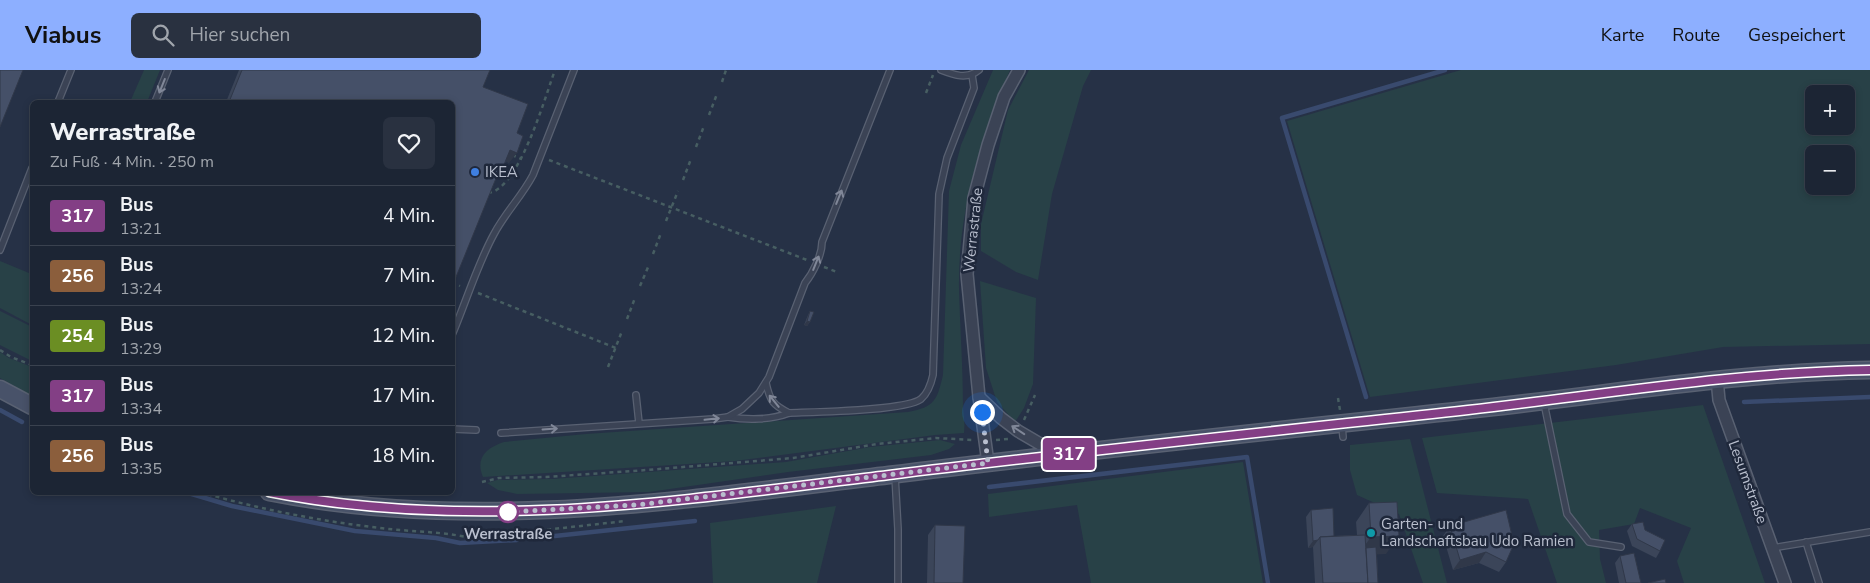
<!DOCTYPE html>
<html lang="de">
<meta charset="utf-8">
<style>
:root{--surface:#1c2534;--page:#293140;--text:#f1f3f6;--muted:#a0a5ac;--line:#3a424f;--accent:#8dafff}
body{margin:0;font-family:"Nunito Sans",sans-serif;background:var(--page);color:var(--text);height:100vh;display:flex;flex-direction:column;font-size:19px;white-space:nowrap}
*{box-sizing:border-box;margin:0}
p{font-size:16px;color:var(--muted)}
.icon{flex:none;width:28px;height:28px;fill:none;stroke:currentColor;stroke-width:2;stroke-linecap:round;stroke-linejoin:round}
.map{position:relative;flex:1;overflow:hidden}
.drawer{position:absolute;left:30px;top:30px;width:425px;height:395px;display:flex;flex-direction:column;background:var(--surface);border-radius:8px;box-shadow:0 2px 8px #0003,0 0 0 1px var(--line)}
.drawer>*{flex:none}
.badge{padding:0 10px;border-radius:4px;font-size:18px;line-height:32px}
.controls{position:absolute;left:1805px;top:15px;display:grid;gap:10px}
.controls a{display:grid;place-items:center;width:50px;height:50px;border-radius:8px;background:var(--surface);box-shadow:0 2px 8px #0003,0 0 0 1px var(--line);font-size:25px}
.you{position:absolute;width:25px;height:25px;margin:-12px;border:4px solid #fff;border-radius:50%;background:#1a73e8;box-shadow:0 0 0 8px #1a73e833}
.map>.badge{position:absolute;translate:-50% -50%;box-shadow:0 0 0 2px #fff}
.round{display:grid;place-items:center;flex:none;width:52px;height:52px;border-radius:8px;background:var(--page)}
.overview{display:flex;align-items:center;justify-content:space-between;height:85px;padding:0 20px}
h1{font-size:24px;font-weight:800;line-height:38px}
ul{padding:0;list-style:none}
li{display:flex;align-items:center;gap:15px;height:60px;padding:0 20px;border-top:1px solid var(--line)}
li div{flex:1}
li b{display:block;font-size:19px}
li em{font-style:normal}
li .badge{min-width:55px;font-weight:700;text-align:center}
header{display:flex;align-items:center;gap:30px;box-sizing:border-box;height:70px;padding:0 25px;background:var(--accent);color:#111}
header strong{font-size:24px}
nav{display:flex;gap:28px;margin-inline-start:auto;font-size:18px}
.search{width:350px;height:45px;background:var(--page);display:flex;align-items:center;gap:12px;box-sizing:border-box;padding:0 18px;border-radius:8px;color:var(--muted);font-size:19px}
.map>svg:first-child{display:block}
.green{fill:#284147;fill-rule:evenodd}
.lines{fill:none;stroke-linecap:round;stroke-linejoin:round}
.stream{stroke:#394a6e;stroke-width:4.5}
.lane-casing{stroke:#596172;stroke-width:8}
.street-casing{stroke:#596172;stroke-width:14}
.secondary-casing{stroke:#596172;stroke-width:19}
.path{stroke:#475e62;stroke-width:2.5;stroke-dasharray:4 4;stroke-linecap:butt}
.lane{stroke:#3b4355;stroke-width:5.5}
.street{stroke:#3b4355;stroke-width:11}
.secondary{stroke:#485269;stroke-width:16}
.wall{fill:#3b4559}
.shaded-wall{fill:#303849}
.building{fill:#455068;stroke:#303849}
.oneway{stroke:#808798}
.line-casing{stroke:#fff;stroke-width:11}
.line{stroke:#833f85;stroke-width:8}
.walk{stroke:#b9bfce;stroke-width:5;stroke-dasharray:0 9}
.shop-dot{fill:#3f7fe0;stroke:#1f283b;stroke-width:2}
.stop-dot{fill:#fff;stroke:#833f85;stroke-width:2.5}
.culture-dot{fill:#0f9aa8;stroke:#1f283b;stroke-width:2}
.labels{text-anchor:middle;stroke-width:5;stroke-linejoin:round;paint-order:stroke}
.poi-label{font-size:15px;fill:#b9bfce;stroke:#1f283b;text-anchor:start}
.street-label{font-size:15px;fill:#b9bfce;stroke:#1f283b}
.stop-label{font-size:15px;font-weight:bold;fill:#b9bfce;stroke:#1f283b}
</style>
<header>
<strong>Viabus</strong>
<div class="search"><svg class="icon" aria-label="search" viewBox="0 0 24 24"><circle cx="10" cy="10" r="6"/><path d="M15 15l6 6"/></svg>Hier suchen</div>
<nav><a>Karte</a><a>Route</a><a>Gespeichert</a></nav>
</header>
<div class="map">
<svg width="1870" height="513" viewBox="0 0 1870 513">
<rect width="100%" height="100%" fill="#263146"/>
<g class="green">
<path d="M144,0H160L147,32H130Z"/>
<path d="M993,0H1010C980,69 958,142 959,218C960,258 963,297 963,337C964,346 965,354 964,363L935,365L735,391L483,407C475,388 486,378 504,372L586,364L908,342C935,337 937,330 943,305L949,121L961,75Z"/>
<path d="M1029,0H1091L1083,16L1052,124L1038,210L1016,202L981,181V154L1008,40Z"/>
<path d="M1461,0H1870V274L1723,277L1616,295L1370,327L1287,51ZM1814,24H1846V56H1814ZM1814,84H1846V116H1814Z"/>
<path d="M0,191L29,203L32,195V255L0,238Z"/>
<path d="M980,211L1036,228L1033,314L1024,338L1015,352L997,332L986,298Z"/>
<path d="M0,241L32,257V291L0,275Z"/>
<path d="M0,282L9,288L32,297V326L0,308Z"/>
<path d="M1703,335L1765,513H1684L1677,491L1691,458L1640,438L1634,454L1599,460L1600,489L1606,513H1557L1528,429L1437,423L1422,368Z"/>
<path d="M1410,369L1447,513H1423L1399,444L1357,425L1350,400V375Z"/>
<path d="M940,370L955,374L949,379L931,385L788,402L649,422L517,424L498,420L487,413L497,410L552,409L786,392L870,377Z"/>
<path d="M1243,392L1263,513H1091L1077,435L989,447L988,424Z"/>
<path d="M836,436L817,513H713L710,453Z"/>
</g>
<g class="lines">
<g class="stream">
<path d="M1366,327L1282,48L1445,0"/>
<path d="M1744,332L1870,327"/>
<path d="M0,340L22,352"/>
<path d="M989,417L1247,387L1268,513"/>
<path d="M185,422L232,436L355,461L436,468L460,473L517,470"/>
<path d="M536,468L695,451"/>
</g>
<defs>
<g id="lane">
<path d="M941,0C954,5 967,10 979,0"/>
<path d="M58,32L71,0"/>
<path d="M155,32L168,0"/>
<path d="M0,180L32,98"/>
<path d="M452,265C466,232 477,195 494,164C505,143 522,126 533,105L574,0"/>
<path d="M766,313C770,331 773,335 789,343"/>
<path d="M636,325L639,353"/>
<path d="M1544,333L1567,444L1589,472L1621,477"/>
<path d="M728,347C747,350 771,350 789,343C814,342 905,341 921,329C928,323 931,314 933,305L939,124L947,88L974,18L972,5"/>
<path d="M1342,356L1343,367"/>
<path d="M452,359L476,360"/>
<path d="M501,363L713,349L728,347L742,339L759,323L769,307L805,213C813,203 822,185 822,172L890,0"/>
<path d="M895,406L898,459V513"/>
<path d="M1806,472L1819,513"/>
<path d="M1772,478L1870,462"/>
</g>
<g id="street">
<path d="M1717,309L1719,330L1785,513"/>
<path d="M979,327L1001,348L1018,361L1059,385"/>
<path d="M988,393L979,327L967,204L974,128L988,75L1004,27L1019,0"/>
</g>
<g id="secondary">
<path d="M0,319L32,336"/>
<path d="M269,422C475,463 683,430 889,405C1087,380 1285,360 1484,338C1612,324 1740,302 1870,300"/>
</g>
</defs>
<use href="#lane" class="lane-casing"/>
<use href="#street" class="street-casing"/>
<use href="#secondary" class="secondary-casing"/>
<g class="path">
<path d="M722,12L726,0"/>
<path d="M926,23L933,5"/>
<path d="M709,45L717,24"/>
<path d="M696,77L704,56"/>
<path d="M512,85L522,89"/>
<path d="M549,90L807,190"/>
<path d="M683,110L691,89"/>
<path d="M488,123C519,120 545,27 555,0"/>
<path d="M666,151L678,121"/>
<path d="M653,184L661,163"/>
<path d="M824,197L837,202"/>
<path d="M452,212L460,216"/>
<path d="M640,216L649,195"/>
<path d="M478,223L616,278"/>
<path d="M627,249L635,228"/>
<path d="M0,280L11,287L32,295"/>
<path d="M608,297L622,261"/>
<path d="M1338,328L1340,340"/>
<path d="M1024,350L1035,325"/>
<path d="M996,370L1008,369"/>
<path d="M482,412L499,408L546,407L647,400L793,388L877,374L936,368L973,370"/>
<path d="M200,422C259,439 319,451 380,458C411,462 440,461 471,468L626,451"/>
</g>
<use href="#lane" class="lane"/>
<use href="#street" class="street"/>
<use href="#secondary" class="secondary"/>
</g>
<g class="wall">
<path d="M239,0H490L483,17L517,63L509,93L506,91L501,102L494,112L452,32H226Z"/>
<path d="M810,241V252L807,256L804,255L808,245Z"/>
<path d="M1369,433L1386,484H1377L1378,513H1315L1313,477L1308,478L1306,447L1311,440L1334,466L1357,465L1356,452Z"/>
<path d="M1632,454L1645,460L1660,481L1656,488L1632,476L1627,461Z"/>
<path d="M935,455L963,513H927L928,465Z"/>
<path d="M1450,456L1506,492L1499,502L1479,493L1453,500L1443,466Z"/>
<path d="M1620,486L1641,513H1619L1615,493Z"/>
</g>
<g class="shaded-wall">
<path d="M510,80L517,83L509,93L503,90Z"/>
<path d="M807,251L810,252L807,256L804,255Z"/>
<path d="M1399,466L1386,484L1364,485L1363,478L1371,467Z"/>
<path d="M1318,470L1313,477L1308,478L1313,471Z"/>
<path d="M1486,482L1479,493L1453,500L1460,490Z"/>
</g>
<g class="building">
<path d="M0,0H23L0,57Z"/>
<path d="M242,0H490L483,17L528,34L517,63L523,66L517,83L510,80L501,102L499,101L452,217V32H229Z"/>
<path d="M810,241L814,242L810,252L807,251Z"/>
<path d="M1397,432L1399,466L1371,467L1369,433Z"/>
<path d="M1333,438L1334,466L1320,467L1318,470L1313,471L1311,440Z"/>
<path d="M1506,440L1514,474L1506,492L1486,482L1460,490L1450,456Z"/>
<path d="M1643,452L1645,460L1665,470L1660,481L1637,469L1632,454Z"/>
<path d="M935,455L965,456L963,513H934Z"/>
<path d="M1365,465L1368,513H1323L1320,467Z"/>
<path d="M1376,477L1378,513H1368L1366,478Z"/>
<path d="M1634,483L1641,513H1626L1620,486Z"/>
<path d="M1665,509L1666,513H1648Z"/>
</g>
<defs><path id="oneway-shaft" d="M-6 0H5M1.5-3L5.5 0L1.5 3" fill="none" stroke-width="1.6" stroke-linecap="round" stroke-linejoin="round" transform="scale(1.25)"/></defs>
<g class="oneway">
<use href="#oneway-shaft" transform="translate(162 16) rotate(112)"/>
<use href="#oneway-shaft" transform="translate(839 127) rotate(-68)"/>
<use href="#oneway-shaft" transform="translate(816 193) rotate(-68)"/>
<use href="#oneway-shaft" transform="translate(774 331) rotate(-129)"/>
<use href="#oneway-shaft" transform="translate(712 349) rotate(-6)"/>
<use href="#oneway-shaft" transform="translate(550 359) rotate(-4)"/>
<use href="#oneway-shaft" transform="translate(1018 360) rotate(-146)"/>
</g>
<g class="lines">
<defs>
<path id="line" d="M269,422C475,463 683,430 889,405C1081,381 1275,361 1468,340C1601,325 1735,302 1870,300"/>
</defs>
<use href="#line" class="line-casing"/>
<use href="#line" class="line"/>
<path class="walk" d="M508,442L636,435L988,393L982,342"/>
</g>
<circle class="shop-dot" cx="475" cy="102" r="5"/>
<circle class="stop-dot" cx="508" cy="442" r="10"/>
<circle class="culture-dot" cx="1371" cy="463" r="5"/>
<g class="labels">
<g class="poi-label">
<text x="485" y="107">IKEA</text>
<text x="1381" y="459">Garten- und<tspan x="1381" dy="17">Landschaftsbau Udo Ramien</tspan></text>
</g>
<g class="street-label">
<text transform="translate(973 160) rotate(-84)" y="5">Werrastraße</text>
<text transform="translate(1748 412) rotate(70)" y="5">Lesumstraße</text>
</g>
<g class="stop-label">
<text x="508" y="469">Werrastraße</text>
</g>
</g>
</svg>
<div class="controls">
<a>+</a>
<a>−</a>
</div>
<div class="you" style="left:982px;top:342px"></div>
<b class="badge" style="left:1069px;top:384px;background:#833f85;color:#fff">317</b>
<section class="drawer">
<div class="overview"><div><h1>Werrastraße</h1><p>Zu Fuß · 4 Min. · 250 m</p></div><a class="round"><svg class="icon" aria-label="heart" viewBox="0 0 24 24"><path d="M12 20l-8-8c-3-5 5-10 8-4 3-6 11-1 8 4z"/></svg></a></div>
<ul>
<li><span class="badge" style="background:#833f85;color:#fff">317</span><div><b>Bus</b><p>13:21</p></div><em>4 Min.</em></li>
<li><span class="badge" style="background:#8b5e3c;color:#fff">256</span><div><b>Bus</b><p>13:24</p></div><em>7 Min.</em></li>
<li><span class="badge" style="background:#6b8e23;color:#fff">254</span><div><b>Bus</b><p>13:29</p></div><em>12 Min.</em></li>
<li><span class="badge" style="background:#833f85;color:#fff">317</span><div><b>Bus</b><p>13:34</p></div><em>17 Min.</em></li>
<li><span class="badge" style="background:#8b5e3c;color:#fff">256</span><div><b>Bus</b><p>13:35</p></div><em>18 Min.</em></li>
</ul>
</section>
</div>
